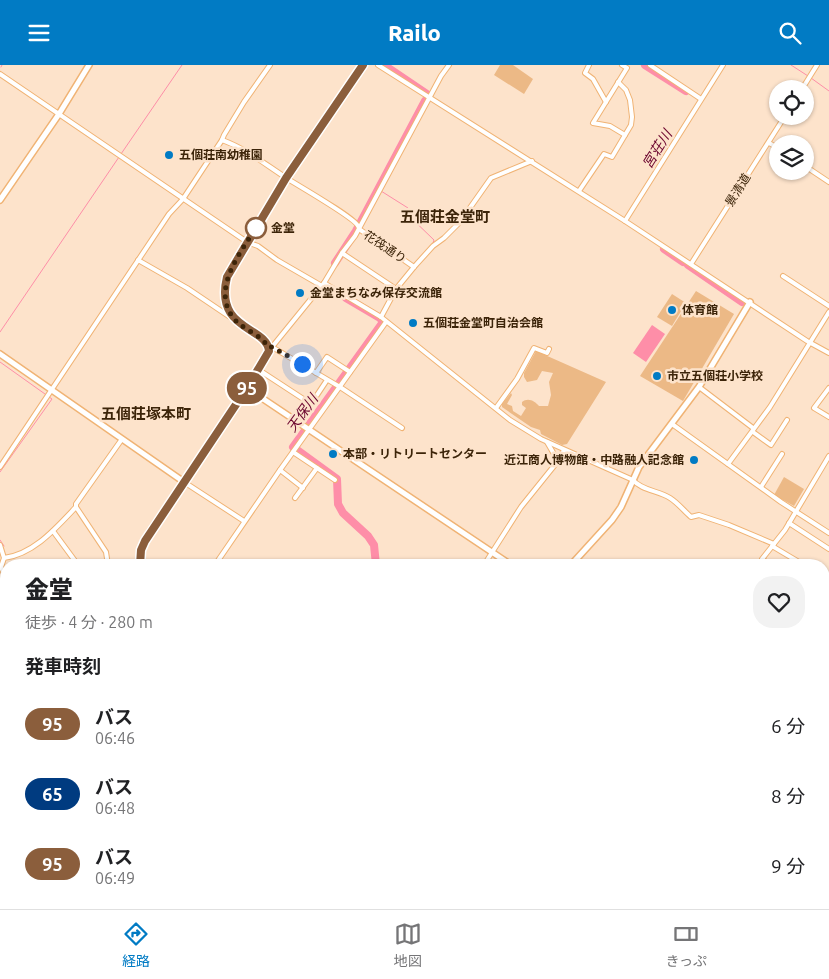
<!DOCTYPE html>
<html lang="ja">
<meta charset="utf-8">
<style>
:root{--surface:#fff;--page:#f2f2f2;--text:#202124;--muted:#757577;--line:#e0e0e0;--accent:#017bc4}
body{margin:0;font-family:Ubuntu,"Noto Sans JP",sans-serif;background:var(--page);color:var(--text);height:100vh;display:flex;flex-direction:column;font-size:19px;white-space:nowrap}
*{box-sizing:border-box;margin:0}
p{font-size:16px;color:var(--muted)}
.icon{flex:none;width:28px;height:28px;fill:none;stroke:currentColor;stroke-width:2;stroke-linecap:round;stroke-linejoin:round}
.map{position:relative;flex:1;overflow:hidden}
.sheet{position:absolute;left:0px;top:494px;width:830px;height:351px;display:flex;flex-direction:column;background:var(--surface);border-radius:20px 20px 0 0;box-shadow:0 1px 4px #0004}
.sheet>*{flex:none}
.badge{padding:0 10px;border-radius:16px;font-size:18px;line-height:32px}
.tools{position:absolute;left:769px;top:15px;display:grid;gap:10px}
.tools a{display:grid;place-items:center;width:45px;height:45px;border-radius:50%;background:var(--surface);box-shadow:0 1px 4px #0004;font-size:25px}
.you{position:absolute;width:25px;height:25px;margin:-12px;border:4px solid #fff;border-radius:50%;background:#1a73e8;box-shadow:0 0 0 8px #1a73e833}
.map>.badge{position:absolute;translate:-50% -50%;box-shadow:0 0 0 2px #fff}
h2{padding:0 25px;font-size:19px;line-height:45px}
.round{display:grid;place-items:center;flex:none;width:52px;height:52px;border-radius:20px;background:var(--page)}
.overview{display:flex;align-items:center;justify-content:space-between;height:85px;padding:0 25px}
h1{font-size:24px;font-weight:800;line-height:38px}
ul{padding:0;list-style:none}
li{display:flex;align-items:center;gap:15px;height:70px;padding:0 25px}
li div{flex:1}
li b{display:block;font-size:19px}
li em{font-style:normal}
li .badge{min-width:55px;font-weight:700;text-align:center}
header{display:flex;justify-content:space-between;align-items:center;height:65px;padding:0 25px;background:var(--accent);color:#fff;font-size:22px;font-weight:800}
.tabs{display:flex;justify-content:space-around;align-items:center;height:70px;border-top:1px solid var(--line);background:var(--surface);font-size:14px;color:var(--muted)}
.tabs a{display:grid;justify-items:center;gap:2px}
.tabs .current{color:var(--accent)}
.map>svg:first-child{display:block}
.green{fill:#ecb986}
.water{fill:#fe8ea8}
.lines{fill:none;stroke-linecap:round;stroke-linejoin:round}
.stream{stroke:#fe8ea8;stroke-width:1}
.river{stroke:#fe8ea8;stroke-width:8}
.street-casing{stroke:#f0b374;stroke-width:6}
.secondary-casing{stroke:#f0b374;stroke-width:8}
.highway-casing{stroke:#f0b374;stroke-width:9}
.street{stroke:#fff;stroke-width:4}
.secondary{stroke:#fff;stroke-width:5}
.highway{stroke:#fff;stroke-width:6}
.line-casing{stroke:#fff;stroke-width:11}
.line{stroke:#8b5e3c;stroke-width:8}
.walk{stroke:#3c2409;stroke-width:5;stroke-dasharray:0 9}
.poi-dot{fill:#017bc4;stroke:#fde3cb;stroke-width:2}
.stop-dot{fill:#fff;stroke:#8b5e3c;stroke-width:2.5}
.labels{text-anchor:middle;stroke-width:5;stroke-linejoin:round;paint-order:stroke}
.poi-label{font-size:12px;font-weight:bold;fill:#3c2409;stroke:#fde3cb;text-anchor:start}
.street-label{font-size:12px;fill:#3c2409;stroke:#fde3cb}
.stop-label{font-size:12px;font-weight:bold;fill:#3c2409;stroke:#fde3cb;text-anchor:start}
.water-label{font-size:14px;font-style:italic;fill:#6c052f;stroke:#fde3cb}
.quarter-label{font-size:15px;font-weight:bold;fill:#3c2409;stroke:#fde3cb}
</style>
<header><svg class="icon" aria-label="menu" viewBox="0 0 24 24"><path d="M4 6h16M4 12h16M4 18h16"/></svg>Railo<svg class="icon" aria-label="search" viewBox="0 0 24 24"><circle cx="10" cy="10" r="6"/><path d="M15 15l6 6"/></svg></header>
<div class="map">
<svg width="829" height="844" viewBox="0 0 829 844">
<rect width="100%" height="100%" fill="#fde3cb"/>
<g class="green">
<path d="M500,0H513L533,14L524,29L494,10Z"/>
<path d="M696,226L734,249L683,336L640,311Z"/>
<path d="M672,229L686,238L672,261L657,252Z"/>
<path d="M536,286L606,317L567,379L562,380L541,369L540,365L531,362L502,342V339L511,328L512,330L507,339L512,341L513,346L521,351L526,343L522,340V337C528,332 535,336 539,341H548L551,330L549,317L553,308L542,306L537,315L527,317L524,312V308Z"/>
<path d="M784,412L804,424L794,441L774,430Z"/>
<path d="M0,656L6,664V839H108L107,844H0Z"/>
</g>
<path class="water" d="M652,260L665,269L646,297L633,288Z"/>
<g class="lines">
<g class="stream">
<path d="M791,0L808,11"/>
<path d="M1,2L2,0"/>
<path d="M811,13L829,26"/>
<path d="M121,89L182,0"/>
<path d="M381,126L408,143L405,147L434,175L433,178"/>
<path d="M413,200L429,183"/>
<path d="M0,267L119,92"/>
<path d="M0,297L52,334L0,407"/>
<path d="M0,475L4,481"/>
</g>
<g class="river">
<path d="M384,0L427,29"/>
<path d="M645,0L686,26"/>
<path d="M664,184L683,197"/>
<path d="M335,198L356,166L425,36"/>
<path d="M688,200L742,237"/>
<path d="M346,233L380,253L383,257L293,382L337,414L338,439L343,448L368,471L374,480L376,500"/>
<path d="M498,839L501,844"/>
</g>
<defs>
<g id="street">
<path d="M378,0L625,156L807,276L829,288"/>
<path d="M589,0L585,8L593,14L606,37"/>
<path d="M622,0L627,3L593,58L610,61L625,70"/>
<path d="M650,0L701,34"/>
<path d="M0,9L247,177L258,181L277,195L322,221"/>
<path d="M802,24L817,0"/>
<path d="M222,75C247,84 266,100 288,114C299,121 355,153 358,161C359,162 359,163 359,164"/>
<path d="M769,78L778,83"/>
<path d="M805,101L829,117"/>
<path d="M579,126L604,89L612,92L631,60L632,52L630,35L626,25L618,17"/>
<path d="M625,156L723,0"/>
<path d="M359,164L414,202"/>
<path d="M342,188L396,224"/>
<path d="M138,195L187,223L236,256"/>
<path d="M691,199L785,51"/>
<path d="M783,211L829,241"/>
<path d="M324,218L381,252L510,355L541,374L633,415C641,425 659,426 670,433C678,438 684,446 691,452L699,450L729,460L774,479"/>
<path d="M381,252L396,224L414,202L433,181L444,173L460,157L491,113L532,96"/>
<path d="M269,282H272L324,218L342,188L355,171L441,11L449,0"/>
<path d="M272,282L340,322L402,363"/>
<path d="M259,305L311,339L327,315"/>
<path d="M316,308L327,292L350,307"/>
<path d="M699,322L753,363"/>
<path d="M829,323L814,343L829,352"/>
<path d="M496,343L517,314L534,283L547,288L549,284"/>
<path d="M672,359L781,437L829,468"/>
<path d="M753,367L771,380L787,355"/>
<path d="M547,377L558,396"/>
<path d="M293,387L335,415"/>
<path d="M728,399L770,342L829,247"/>
<path d="M0,402L169,149L183,134L222,75L224,70L244,37L270,0"/>
<path d="M280,405L303,423"/>
<path d="M184,417L244,456"/>
<path d="M761,422L782,389"/>
<path d="M295,433L317,403"/>
<path d="M76,442L106,487L108,500"/>
<path d="M789,458L829,484"/>
<path d="M53,466L78,500"/>
<path d="M0,480L4,493"/>
<path d="M772,481L804,500"/>
<path d="M128,500L140,498"/>
<path d="M215,500L280,405L386,257"/>
<path d="M484,500L521,442L558,396L564,385"/>
<path d="M770,500L762,494L785,465L829,391"/>
<path d="M824,512L829,515"/>
<path d="M6,513L1,502L4,493C34,489 56,463 76,442V439L122,374"/>
<path d="M824,526L829,519"/>
<path d="M824,538L829,542"/>
<path d="M0,552L6,558"/>
<path d="M0,586L6,578"/>
<path d="M0,607L6,608"/>
<path d="M824,641L829,644"/>
<path d="M824,672L829,675"/>
<path d="M824,702L829,697"/>
<path d="M824,730L827,736"/>
<path d="M824,758L829,763"/>
<path d="M824,790L829,781"/>
<path d="M217,839L220,844"/>
<path d="M291,839L298,844"/>
<path d="M627,839L631,844"/>
<path d="M683,839L687,844"/>
<path d="M760,839L764,844"/>
<path d="M261,844L265,839"/>
<path d="M344,844L350,839"/>
<path d="M501,844L502,843L501,839"/>
<path d="M673,844L680,839"/>
<path d="M785,844L789,839"/>
</g>
<g id="secondary">
<path d="M0,135L59,49L89,0"/>
<path d="M0,289L184,417"/>
<path d="M247,323L511,500"/>
<path d="M141,500V485L150,466L247,323L269,286C267,261 215,266 227,213L286,113L363,0"/>
<path d="M571,500L612,455L621,442L639,402L699,322L750,237"/>
<path d="M824,799L829,803"/>
<path d="M486,839L492,844"/>
</g>
<g id="highway">
<path d="M824,570L829,564"/>
<path d="M555,844L560,839"/>
</g>
</defs>
<use href="#street" class="street-casing"/>
<use href="#secondary" class="secondary-casing"/>
<use href="#highway" class="highway-casing"/>
<use href="#street" class="street"/>
<use href="#secondary" class="secondary"/>
<use href="#highway" class="highway"/>
</g>
<g class="lines">
<defs>
<path id="line" d="M140,500L141,485L145,476L247,323L269,286C267,261 214,266 227,212L286,113L363,0"/>
</defs>
<use href="#line" class="line-casing"/>
<use href="#line" class="line"/>
<path class="walk" d="M256,163L257,161C240,189 207,228 238,258C248,266 262,271 268,282H272L302,299"/>
</g>
<g class="poi-dot">
<circle cx="169" cy="90" r="5"/>
<circle cx="300" cy="228" r="5"/>
<circle cx="672" cy="245" r="5"/>
<circle cx="413" cy="258" r="5"/>
<circle cx="657" cy="311" r="5"/>
<circle cx="333" cy="389" r="5"/>
<circle cx="694" cy="395" r="5"/>
</g>
<circle class="stop-dot" cx="256" cy="163" r="10"/>
<g class="labels">
<g class="poi-label">
<text x="179" y="94">五個荘南幼稚園</text>
<text x="310" y="232">金堂まちなみ保存交流館</text>
<text x="682" y="249">体育館</text>
<text x="423" y="262">五個荘金堂町自治会館</text>
<text x="667" y="315">市立五個荘小学校</text>
<text x="343" y="393">本部・リトリートセンター</text>
<text x="684" y="399" text-anchor="end">近江商人博物館・中路融人記念館</text>
</g>
<g class="street-label">
<text transform="translate(738 125) rotate(-58)" y="4">景清道</text>
<text transform="translate(385 182) rotate(34)" y="4">花筏通り</text>
</g>
<g class="stop-label">
<text x="271" y="167">金堂</text>
</g>
<g class="water-label">
<text transform="translate(657 84) rotate(-58)" y="5">宮荘川</text>
<text transform="translate(302 348) rotate(-54)" y="5">天保川</text>
</g>
<g class="quarter-label">
<text x="445" y="157">五個荘金堂町</text>
<text x="146" y="354">五個荘塚本町</text>
</g>
</g>
</svg>
<div class="tools">
<a><svg class="icon" aria-label="locate" viewBox="0 0 24 24"><circle cx="12" cy="12" r="6"/><path d="M12 2v4M12 18v4M2 12h4M18 12h4"/></svg></a>
<a><svg class="icon" aria-label="layers" viewBox="0 0 24 24"><path d="M12 4l9 5-9 5-9-5zM3 14l9 5 9-5"/></svg></a>
</div>
<div class="you" style="left:302px;top:299px"></div>
<b class="badge" style="left:247px;top:323px;background:#8b5e3c;color:#fff">95</b>
<section class="sheet">
<div class="overview"><div><h1>金堂</h1><p>徒歩 · 4 分 · 280 m</p></div><a class="round"><svg class="icon" aria-label="heart" viewBox="0 0 24 24"><path d="M12 20l-8-8c-3-5 5-10 8-4 3-6 11-1 8 4z"/></svg></a></div>
<h2>発車時刻</h2>
<ul>
<li><span class="badge" style="background:#8b5e3c;color:#fff">95</span><div><b>バス</b><p>06:46</p></div><em>6 分</em></li>
<li><span class="badge" style="background:#003b80;color:#fff">65</span><div><b>バス</b><p>06:48</p></div><em>8 分</em></li>
<li><span class="badge" style="background:#8b5e3c;color:#fff">95</span><div><b>バス</b><p>06:49</p></div><em>9 分</em></li>
</ul>
</section>
</div>
<nav class="tabs">
<a class="current"><svg class="icon" aria-label="directions" viewBox="0 0 24 24"><path d="M12 3l9 9-9 9-9-9zM9 14v-3h6M13 9l2 2-2 2"/></svg>経路</a>
<a><svg class="icon" aria-label="map" viewBox="0 0 24 24"><path d="M3 6l6-2 6 2 6-2v14l-6 2-6-2-6 2zM9 4v14M15 6v14"/></svg>地図</a>
<a><svg class="icon" aria-label="tickets" viewBox="0 0 24 24"><path d="M3 7h18v10H3zM15 7v10"/></svg>きっぷ</a>
</nav>
